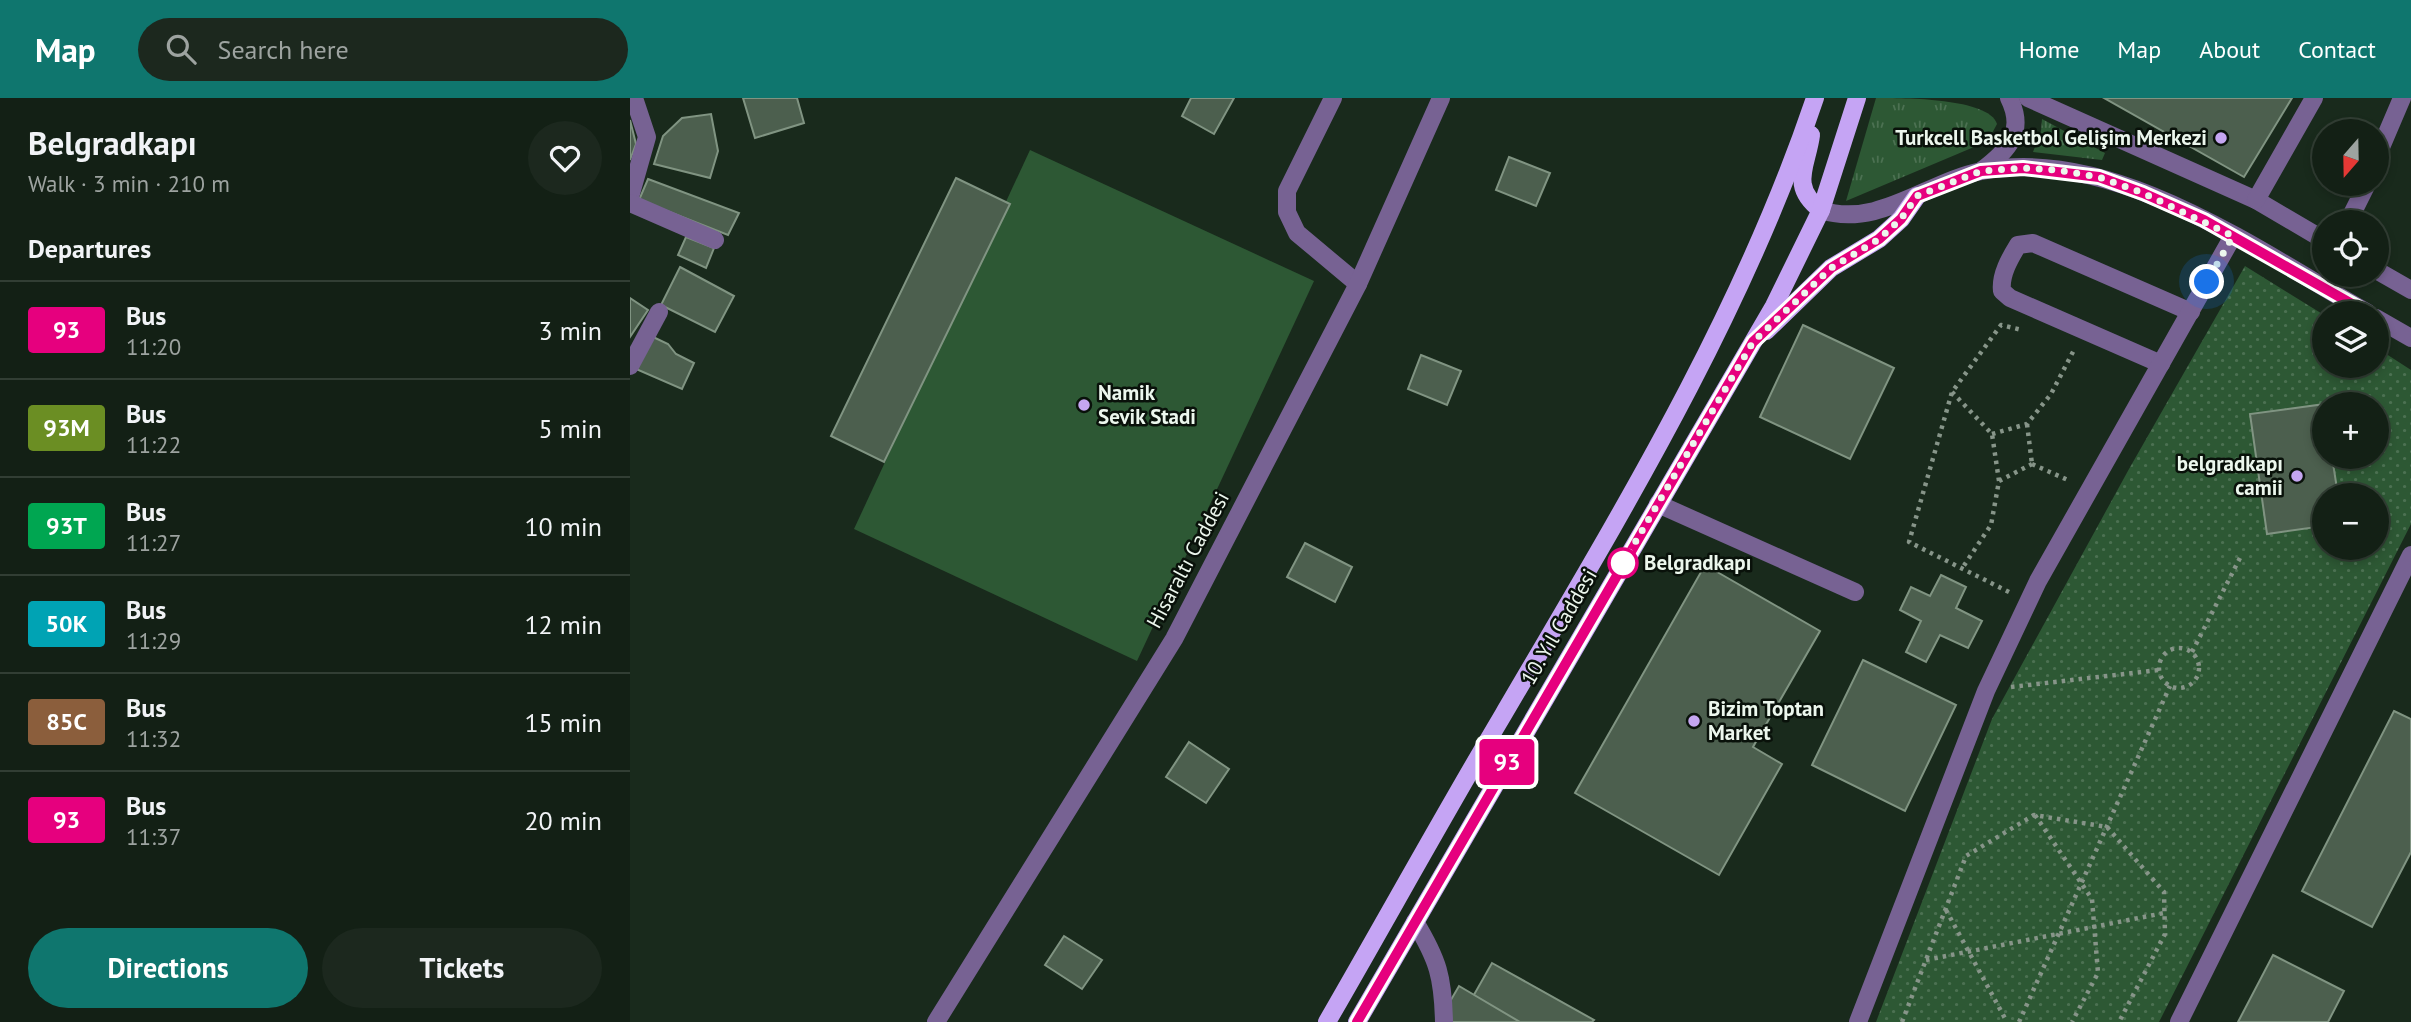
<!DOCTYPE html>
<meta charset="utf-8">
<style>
:root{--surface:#132015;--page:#1c281e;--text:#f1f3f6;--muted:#9da3a0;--line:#323e34;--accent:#0f766e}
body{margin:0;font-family:"PT Sans",sans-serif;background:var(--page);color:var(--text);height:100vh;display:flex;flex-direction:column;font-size:26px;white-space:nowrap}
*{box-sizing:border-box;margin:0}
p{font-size:23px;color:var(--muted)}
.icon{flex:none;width:38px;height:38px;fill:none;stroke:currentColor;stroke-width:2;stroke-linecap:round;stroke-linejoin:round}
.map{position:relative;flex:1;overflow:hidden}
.sheet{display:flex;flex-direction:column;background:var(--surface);width:630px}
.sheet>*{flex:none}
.badge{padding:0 14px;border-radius:5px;font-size:24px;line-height:46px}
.needle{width:46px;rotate:200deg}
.tools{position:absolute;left:1682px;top:21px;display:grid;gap:14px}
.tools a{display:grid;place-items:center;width:77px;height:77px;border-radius:50%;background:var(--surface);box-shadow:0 4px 10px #0003,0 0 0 2px var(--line);font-size:35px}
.you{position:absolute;width:35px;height:35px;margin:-18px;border:5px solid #fff;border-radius:50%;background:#1a73e8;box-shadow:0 0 0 10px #1a73e833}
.map>.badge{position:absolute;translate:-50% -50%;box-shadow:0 0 0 4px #fff}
h2{padding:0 28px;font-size:26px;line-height:63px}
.round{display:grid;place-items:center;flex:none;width:74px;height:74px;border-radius:37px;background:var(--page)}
.headline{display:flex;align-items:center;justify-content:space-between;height:119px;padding:0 28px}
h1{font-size:33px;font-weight:700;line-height:52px}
.button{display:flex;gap:14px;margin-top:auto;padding:14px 28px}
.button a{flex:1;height:80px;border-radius:42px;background:var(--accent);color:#fff;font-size:28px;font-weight:700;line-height:80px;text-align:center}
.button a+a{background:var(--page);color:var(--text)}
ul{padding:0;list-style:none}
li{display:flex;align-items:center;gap:21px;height:98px;padding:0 28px;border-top:2px solid var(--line)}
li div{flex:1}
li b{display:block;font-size:26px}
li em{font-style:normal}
li .badge{min-width:77px;font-weight:700;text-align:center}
header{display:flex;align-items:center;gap:42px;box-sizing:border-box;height:98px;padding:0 35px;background:var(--accent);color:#fff}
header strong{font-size:33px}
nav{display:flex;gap:38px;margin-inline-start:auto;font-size:24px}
.search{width:490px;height:63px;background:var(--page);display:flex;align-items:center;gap:18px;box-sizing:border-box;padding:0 24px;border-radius:38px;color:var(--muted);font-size:26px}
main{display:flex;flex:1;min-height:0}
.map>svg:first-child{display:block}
.grass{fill:url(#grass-tufts)}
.park{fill:url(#park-dots);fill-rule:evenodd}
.pitch{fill:#2d5834}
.building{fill:#4c5f4e;stroke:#809482;stroke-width:2}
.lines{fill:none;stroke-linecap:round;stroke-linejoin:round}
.path{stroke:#879589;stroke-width:4.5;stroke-dasharray:3.5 5;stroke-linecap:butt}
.minor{stroke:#776293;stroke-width:18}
.major{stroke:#c5a4f4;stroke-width:18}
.line-casing{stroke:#fff;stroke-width:16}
.line{stroke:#e6007e;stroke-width:10}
.walk{stroke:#ecf7ed;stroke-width:7;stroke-dasharray:0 12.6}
.poi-dot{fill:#c5a6f1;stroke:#09110a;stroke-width:2.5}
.stop-dot{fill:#fff;stroke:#e6007e;stroke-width:3.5}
.labels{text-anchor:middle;stroke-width:5;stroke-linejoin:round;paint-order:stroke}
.poi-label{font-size:21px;font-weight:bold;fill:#ecf7ed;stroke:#09110a;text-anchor:end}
.street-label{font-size:21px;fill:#ecf7ed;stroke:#09110a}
.stop-label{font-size:21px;font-weight:bold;fill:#ecf7ed;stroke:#09110a;text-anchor:start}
</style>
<header>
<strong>Map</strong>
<div class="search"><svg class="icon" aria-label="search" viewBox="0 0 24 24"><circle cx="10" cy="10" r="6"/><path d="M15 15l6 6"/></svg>Search here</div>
<nav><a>Home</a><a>Map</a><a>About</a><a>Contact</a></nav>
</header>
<main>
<section class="sheet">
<div class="headline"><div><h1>Belgradkapı</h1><p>Walk · 3 min · 210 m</p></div><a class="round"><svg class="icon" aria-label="heart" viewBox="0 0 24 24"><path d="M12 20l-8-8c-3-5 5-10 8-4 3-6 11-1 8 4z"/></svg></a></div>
<h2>Departures</h2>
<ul>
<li><span class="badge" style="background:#e6007e;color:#fff">93</span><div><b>Bus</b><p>11:20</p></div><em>3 min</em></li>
<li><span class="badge" style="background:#6b8e23;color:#fff">93M</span><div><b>Bus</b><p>11:22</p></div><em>5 min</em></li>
<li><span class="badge" style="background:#00a651;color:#fff">93T</span><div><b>Bus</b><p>11:27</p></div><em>10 min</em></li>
<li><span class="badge" style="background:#00a3b4;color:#fff">50K</span><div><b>Bus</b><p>11:29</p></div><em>12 min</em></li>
<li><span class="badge" style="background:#8b5e3c;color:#fff">85C</span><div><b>Bus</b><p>11:32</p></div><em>15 min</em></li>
<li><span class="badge" style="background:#e6007e;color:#fff">93</span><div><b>Bus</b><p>11:37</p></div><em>20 min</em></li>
</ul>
<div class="button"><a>Directions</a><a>Tickets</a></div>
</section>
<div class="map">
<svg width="1781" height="924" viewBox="0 0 1781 924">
<defs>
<pattern id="grass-tufts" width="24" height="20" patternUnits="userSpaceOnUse" patternTransform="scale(1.75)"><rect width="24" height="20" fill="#2d5834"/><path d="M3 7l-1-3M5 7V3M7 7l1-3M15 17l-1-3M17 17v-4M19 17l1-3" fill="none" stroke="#4c7152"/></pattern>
<pattern id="park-dots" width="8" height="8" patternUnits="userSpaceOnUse" patternTransform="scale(1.75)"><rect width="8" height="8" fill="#2d5834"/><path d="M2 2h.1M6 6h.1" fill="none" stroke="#4c7152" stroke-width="1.8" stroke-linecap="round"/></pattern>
</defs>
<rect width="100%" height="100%" fill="#192a1c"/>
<g class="grass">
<path d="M1246,0C1274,0 1359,0 1367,26L1361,37L1344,49L1216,103Z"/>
<path d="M1412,21L1475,55L1472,62L1403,54L1411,33Z"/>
</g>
<path class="park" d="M1615,168L1694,217V268H1746L1747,250L1781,272V426L1529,924H1246L1362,621L1499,371ZM1694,306H1746V359H1694ZM1694,397H1746V450H1694Z"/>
<path class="pitch" d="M400,52L684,183L507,563L224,431Z"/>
<g class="building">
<path d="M113,0H167L174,25L125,40Z"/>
<path d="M561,0H604L584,36L552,18Z"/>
<path d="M1474,0H1662L1614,79Z"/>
<path d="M81,16L88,53L80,80L24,66L33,38L52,20Z"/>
<path d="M0,22L6,46L0,62Z"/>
<path d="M879,59L920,75L906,108L866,92Z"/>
<path d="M326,80L380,106L254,364L201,338Z"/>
<path d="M18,81L109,115L98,137L9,102Z"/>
<path d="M56,139L84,150L76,170L48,157Z"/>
<path d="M50,169L104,198L85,234L31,207Z"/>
<path d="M0,200L18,212L0,239Z"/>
<path d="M1173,227L1264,270L1220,361L1130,319Z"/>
<path d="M21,238L38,246L46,256L64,265L52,291L6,271Z"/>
<path d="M791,257L831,273L817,307L778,291Z"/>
<path d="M1695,306L1694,359H1702L1708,397H1694V428L1637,436L1620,316Z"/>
<path d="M675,445L722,469L705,504L657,479Z"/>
<path d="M1075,467L1190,533L1123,649L1152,666L1089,777L945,695Z"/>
<path d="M1311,477L1336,489L1326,510L1352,523L1338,550L1310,537L1296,564L1276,554L1291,523L1270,512L1281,489L1300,498Z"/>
<path d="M1233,562L1326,607L1275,713L1182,667Z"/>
<path d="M1764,613L1781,621V754L1742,829L1672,793Z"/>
<path d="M559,644L599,671L576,705L536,679Z"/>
<path d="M434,838L472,862L452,891L415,867Z"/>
<path d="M1643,857L1714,893L1698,924H1608Z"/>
<path d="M862,865L964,922L962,924H864L837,909Z"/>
<path d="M829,888L890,924H808Z"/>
</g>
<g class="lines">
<g class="path">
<path d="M1322,294L1362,336L1369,383L1361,427L1333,469"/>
<path d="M1397,326L1402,366"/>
<path d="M1362,336L1397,326L1421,296L1445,250"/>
<path d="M1402,366L1440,383"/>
<path d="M1369,383L1402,366"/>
<path d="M1379,494L1279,444L1322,294L1371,227L1392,232"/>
<circle cx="1549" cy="570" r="20"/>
<path d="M1562,554L1612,456"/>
<path d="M1381,589L1529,572"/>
<path d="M1405,717L1462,801L1468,875L1442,924"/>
<path d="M1316,812L1377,924"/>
<path d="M1296,862L1534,815"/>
<path d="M1272,924L1336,758L1404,717L1477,729L1534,794L1535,836L1489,924"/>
<path d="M1389,924L1540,588"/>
</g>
<g class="minor">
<path d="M703,0L657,93V114L667,135L728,186"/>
<path d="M1398,0L1626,102L1694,142"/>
<path d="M1746,61L1772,0"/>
<path d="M1351,73C1378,53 1396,34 1379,0"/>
<path d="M0,99L17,39L4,0"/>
<path d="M1626,102L1684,0"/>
<path d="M0,105L85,142"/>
<path d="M1191,112C1248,131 1298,83 1352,73C1483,47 1630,154 1738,215"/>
<path d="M1718,124L1737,86"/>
<path d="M1746,172L1781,192"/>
<path d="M1746,220L1781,240"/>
<path d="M1531,266L1380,200L1372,193C1370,177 1380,160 1388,147L1403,145L1561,214"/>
<path d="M0,268L29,214"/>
<path d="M1028,406L1225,494"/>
<path d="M785,824C808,862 813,879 814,924"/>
<path d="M306,924L544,541L728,186L811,0"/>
<path d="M1228,924L1356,593L1408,483L1603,138"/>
<path d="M1549,924L1781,457"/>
</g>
<g class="major">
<path d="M1181,37C1177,68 1159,88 1191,112"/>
<path d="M1136,233L1201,170L1249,141L1271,121L1287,98"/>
<path d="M697,924C756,822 813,718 873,617C990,417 1111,220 1185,0"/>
<path d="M727,924L1144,208L1191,112L1227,0"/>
</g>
</g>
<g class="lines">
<defs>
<path id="line" d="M727,924L1123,244L1201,170L1249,141L1271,121L1287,98L1351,73L1393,70L1469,79L1513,95L1574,122L1738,215"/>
</defs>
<use href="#line" class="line-casing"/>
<use href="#line" class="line"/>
<path class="walk" d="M993,465L1123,244L1201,170L1249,141L1271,121L1287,98L1351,73L1393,70L1426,72L1469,79L1513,95L1603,138L1577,184"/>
</g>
<g class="poi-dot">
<circle cx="1591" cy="40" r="7"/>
<circle cx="454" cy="307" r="7"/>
<circle cx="1667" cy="378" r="7"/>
<circle cx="1064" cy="623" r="7"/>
</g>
<circle class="stop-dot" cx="993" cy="465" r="14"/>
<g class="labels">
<g class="poi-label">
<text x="1577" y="47">Turkcell Basketbol Gelişim Merkezi</text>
<text x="468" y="302" text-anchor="start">Namik<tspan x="468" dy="24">Sevik Stadi</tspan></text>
<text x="1653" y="373">belgradkapı<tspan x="1653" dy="24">camii</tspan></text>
<text x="1078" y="618" text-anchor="start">Bizim Toptan<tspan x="1078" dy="24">Market</tspan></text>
</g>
<g class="street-label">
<text transform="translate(558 462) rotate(-62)" y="7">Hisaraltı Caddesi</text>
<text transform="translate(929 529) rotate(-60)" y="7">10. Yıl Caddesi</text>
</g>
<g class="stop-label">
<text x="1014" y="472">Belgradkapı</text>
</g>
</g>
</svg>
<div class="tools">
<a><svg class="needle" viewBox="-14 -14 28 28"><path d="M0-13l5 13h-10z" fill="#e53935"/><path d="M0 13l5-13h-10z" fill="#9da3a0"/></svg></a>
<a><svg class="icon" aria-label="locate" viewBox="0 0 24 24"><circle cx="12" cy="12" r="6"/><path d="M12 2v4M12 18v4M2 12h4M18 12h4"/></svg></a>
<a><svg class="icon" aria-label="layers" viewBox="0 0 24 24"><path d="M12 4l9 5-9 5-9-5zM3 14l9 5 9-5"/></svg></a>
<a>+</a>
<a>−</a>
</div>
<div class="you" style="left:1577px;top:184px"></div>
<b class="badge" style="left:877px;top:664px;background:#e6007e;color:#fff">93</b>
</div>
</main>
